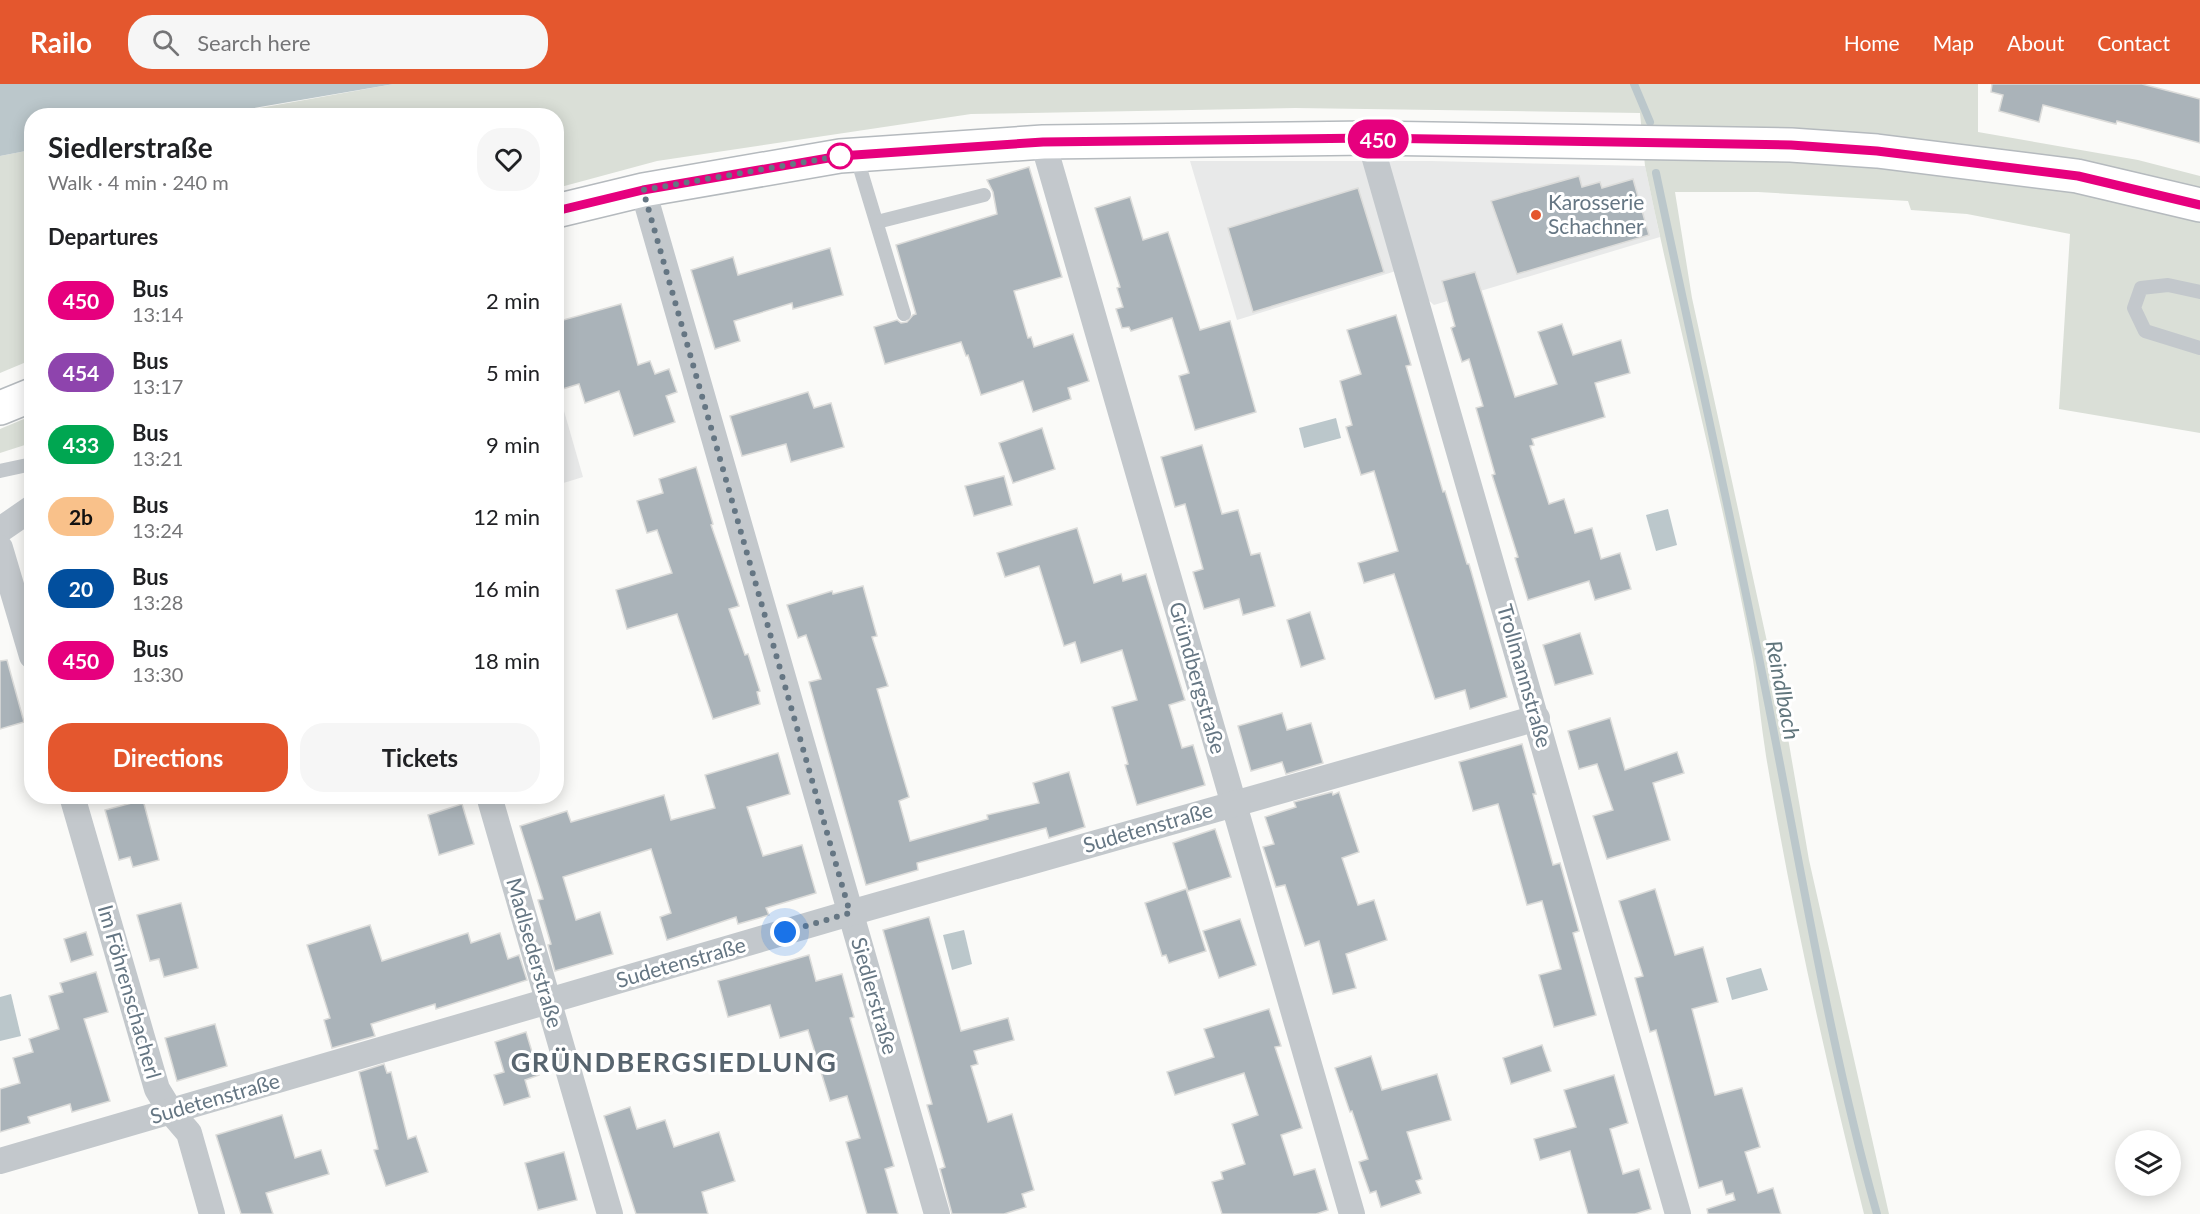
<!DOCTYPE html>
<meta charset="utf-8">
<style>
:root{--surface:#fff;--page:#f6f6f6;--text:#202124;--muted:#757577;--accent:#e4572e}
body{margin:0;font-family:Lato,sans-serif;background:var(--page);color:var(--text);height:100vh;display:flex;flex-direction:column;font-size:22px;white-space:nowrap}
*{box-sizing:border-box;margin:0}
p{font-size:20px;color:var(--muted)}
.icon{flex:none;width:33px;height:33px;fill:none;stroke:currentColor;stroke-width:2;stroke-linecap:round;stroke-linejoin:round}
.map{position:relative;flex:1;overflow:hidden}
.sheet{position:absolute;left:24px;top:24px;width:540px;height:696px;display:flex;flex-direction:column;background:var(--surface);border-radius:24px;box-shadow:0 3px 15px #0003}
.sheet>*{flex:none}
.badge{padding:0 12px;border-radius:20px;font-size:21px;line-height:39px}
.tools{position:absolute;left:2115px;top:1046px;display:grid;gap:12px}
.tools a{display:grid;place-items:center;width:66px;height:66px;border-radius:50%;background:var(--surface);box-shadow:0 3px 15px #0003;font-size:30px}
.you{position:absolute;width:30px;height:30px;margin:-15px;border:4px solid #fff;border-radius:50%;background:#1a73e8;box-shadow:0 0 0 9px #1a73e833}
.map>.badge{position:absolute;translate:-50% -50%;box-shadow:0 0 0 3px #fff}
h2{padding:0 24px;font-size:22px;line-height:54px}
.round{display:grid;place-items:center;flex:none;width:63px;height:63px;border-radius:24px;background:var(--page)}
.overview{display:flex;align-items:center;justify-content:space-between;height:102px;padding:0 24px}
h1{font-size:28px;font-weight:700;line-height:45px}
.button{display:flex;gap:12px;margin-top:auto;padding:12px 24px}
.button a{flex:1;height:69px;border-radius:24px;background:var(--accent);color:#fff;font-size:24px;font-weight:700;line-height:69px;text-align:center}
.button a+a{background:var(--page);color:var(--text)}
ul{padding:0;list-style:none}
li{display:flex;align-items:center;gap:18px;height:72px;padding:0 24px}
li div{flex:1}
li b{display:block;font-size:22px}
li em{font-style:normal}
li .badge{min-width:66px;font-weight:700;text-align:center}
header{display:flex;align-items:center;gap:36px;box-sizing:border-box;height:84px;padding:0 30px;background:var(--accent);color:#fff}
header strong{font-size:28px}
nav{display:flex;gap:33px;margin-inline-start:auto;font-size:21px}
.search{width:420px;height:54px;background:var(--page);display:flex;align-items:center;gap:15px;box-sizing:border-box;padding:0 21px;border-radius:24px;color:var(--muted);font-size:22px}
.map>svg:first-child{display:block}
.built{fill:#e8e9e9}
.green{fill:#dadfd7}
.water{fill:#bbc7cb}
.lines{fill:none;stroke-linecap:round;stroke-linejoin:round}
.stream{stroke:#bbc7cb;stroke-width:8}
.building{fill:#aab3b9;stroke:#dcdcda;stroke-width:1.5}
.primary-casing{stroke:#b5babe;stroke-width:36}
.service{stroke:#c3c8cc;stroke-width:14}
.minor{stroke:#c3c8cc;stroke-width:26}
.primary{stroke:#fff;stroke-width:33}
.line-casing{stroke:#fff;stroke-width:14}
.line{stroke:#e6007e;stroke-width:9}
.walk{stroke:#657683;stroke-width:6;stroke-dasharray:0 10.8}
.stop-dot{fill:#fff;stroke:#e6007e;stroke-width:3}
.poi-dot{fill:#e4572e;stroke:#fff;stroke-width:2}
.labels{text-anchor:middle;stroke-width:6;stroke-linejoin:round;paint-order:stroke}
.poi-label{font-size:21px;fill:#657683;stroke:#fff;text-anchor:start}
.street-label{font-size:21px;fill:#657683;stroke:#fff}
.water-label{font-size:22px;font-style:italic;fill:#60757c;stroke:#fff}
.district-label{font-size:27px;font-weight:bold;letter-spacing:1.5px;fill:#57646e;stroke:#fff}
</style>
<header>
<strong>Railo</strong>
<div class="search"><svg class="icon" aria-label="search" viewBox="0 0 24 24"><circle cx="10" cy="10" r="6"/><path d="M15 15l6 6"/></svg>Search here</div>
<nav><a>Home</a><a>Map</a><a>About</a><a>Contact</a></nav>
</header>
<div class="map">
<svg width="2200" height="1130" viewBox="0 0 2200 1130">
<rect width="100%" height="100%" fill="#fafaf8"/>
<g class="built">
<path d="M1190,77H1431L1645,82L1660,153L1434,221L1396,187L1237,236Z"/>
<path d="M556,299L583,393L557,401H556Z"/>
</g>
<g class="green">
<path d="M394,0H1978V48L2138,76L2200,92V349L2059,325L2070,150L1967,130L1911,126L1908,117L1758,108H1675L1692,214L1788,654L1809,776L1889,1130H1864C1826,979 1792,826 1766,672C1761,640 1758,608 1753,576C1722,410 1679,247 1645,82L1640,29L1295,24L971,30L657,77L557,104L556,32H214Z"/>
<path d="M31,66V276L0,289V72Z"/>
<path d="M31,332V359L0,369V345Z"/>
</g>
<g class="water">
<path d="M0,0H394L214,31L32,32L31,66L0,72Z"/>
<path d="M1336,334L1341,354L1304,364L1299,344Z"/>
<path d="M1668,425L1677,461L1656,467L1646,431Z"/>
<path d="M964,846L972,880L952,886L943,851Z"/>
<path d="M1761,884L1768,906L1732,916L1726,894Z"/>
<path d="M11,910L21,952L0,957V913Z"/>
</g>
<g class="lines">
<g class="stream">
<path d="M1634,0L1650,38"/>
<path d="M1656,89C1695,274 1737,458 1773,644C1805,806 1832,971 1877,1130"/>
</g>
</g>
<g class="building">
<path d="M1992,0H2142L2200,15V59L2117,37L2116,40L2043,21L2039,38L1999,27L2003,11L1991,8Z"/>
<path d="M1029,83L1062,193L1014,207L1028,254L1031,253L1034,263L1073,250L1089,297L1068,304L1071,315L1033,328L1023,297L981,311L968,271L966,272L961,258L885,280L874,243L897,236L901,239L907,238L913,231L916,230L896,161L997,130L993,108L987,96Z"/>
<path d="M1579,92L1582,103L1600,98L1602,104L1633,95L1649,151L1517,190L1491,117Z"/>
<path d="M1358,104L1384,188L1253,228L1228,144Z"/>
<path d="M1130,113L1143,156L1168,148L1200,246L1230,237L1256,328L1195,346L1179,292L1189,289L1172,234L1131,247L1129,243L1122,244L1116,225L1123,223L1117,204L1120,203L1095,124Z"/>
<path d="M830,164L843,211L793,225L792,219L734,237L740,257L715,265L691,186L733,173L738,191Z"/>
<path d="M1475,188L1515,313L1557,300L1538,248L1562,240L1573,271L1621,256L1630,289L1595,299L1605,333L1532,355L1534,361L1530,362L1549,420L1564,415L1575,449L1592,444L1601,475L1620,469L1631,505L1595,516L1589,497L1528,516L1515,474L1518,473L1492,391L1495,390L1476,324L1483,322L1469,275L1462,278L1451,244L1455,242L1442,197Z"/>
<path d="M621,220L638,281L650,277L655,290L669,285L677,308L666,312L675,338L634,352L619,307L585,319L579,300L556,307V238Z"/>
<path d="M1396,231L1411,281L1406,282L1443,408L1445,407L1467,480H1469L1507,613L1470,625L1465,606L1435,615L1394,490L1364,499L1358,479L1398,467L1374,387L1361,391L1346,343L1352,341L1340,297L1361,290L1347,246Z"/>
<path d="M808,308L814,324L831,319L844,363L791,378L786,360L742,372L730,332Z"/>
<path d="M1042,344L1055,385L1013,399L999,359Z"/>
<path d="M1202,361L1222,430L1238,426L1251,471L1260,469L1275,522L1243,531L1239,515L1204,525L1193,488L1203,485L1185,420L1175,423L1161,373Z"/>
<path d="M696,383L713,440L711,441L739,522L729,525L745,571L748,570L760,607L757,608L760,620L713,635L677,530L627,545L616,506L672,489L657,446L647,449L637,417L663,409L659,395Z"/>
<path d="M1004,392L1012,421L974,432L965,402Z"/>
<path d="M1077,444L1094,499L1121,490L1123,497L1146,490L1185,616L1169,621L1182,664L1193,661L1205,701L1137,721L1125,681L1128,680L1112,623L1137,616L1122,566L1081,579L1075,558L1064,562L1039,482L1005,493L997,469Z"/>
<path d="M863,502L877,552L872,553L888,602L877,605L909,713L899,717L910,757L988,735L987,731L1039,719L1033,699L1069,688L1085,743L1049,754L1046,744L917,779L918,786L866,801L809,598L821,595L806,551L798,554L787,521L832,507L833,510Z"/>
<path d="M1310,528L1325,575L1301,583L1287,536Z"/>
<path d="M1580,549L1593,590L1555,601L1543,561Z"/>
<path d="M7,576L24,638L0,645V577Z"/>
<path d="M1282,629L1287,646L1311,639L1323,679L1286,690L1282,678L1251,687L1238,642Z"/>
<path d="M1610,634L1625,686L1677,668L1684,689L1653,699L1670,756L1607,775L1593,732L1613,726L1597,680L1579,685L1568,647Z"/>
<path d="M1522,660L1536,710H1533L1553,781L1560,779L1579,847L1573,849L1596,931L1554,943L1539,891L1561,885L1542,817L1527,821L1498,720L1473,727L1459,678Z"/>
<path d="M778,669L790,710L747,723L763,772L802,761L816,809L766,824L769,831L738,840L736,833L667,856L660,833L671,829L651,765L563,793L576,836L600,828L613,870L555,887L548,861L551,860L538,816L543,815L520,742L567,727L571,738L664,711L671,736L715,724L705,691Z"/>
<path d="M1332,708L1333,711L1339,708L1359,768L1342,774L1358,821L1374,816L1387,856L1346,870L1356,904L1333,910L1319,857L1305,862L1285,801L1276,803L1263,763L1274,760L1265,733L1296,723L1294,718Z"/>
<path d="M143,716L159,776L133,783L130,773L119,776L105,726Z"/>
<path d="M462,720L474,760L439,771L428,731Z"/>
<path d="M1215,745L1231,793L1188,807L1173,759Z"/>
<path d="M1186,805L1206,867L1169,879L1166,871L1162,872L1145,819Z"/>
<path d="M1655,805L1675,871L1703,863L1718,918L1692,925L1715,1011L1742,1004L1760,1063L1745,1068L1758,1109L1773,1104L1781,1130H1708L1707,1125L1735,1116L1733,1109L1726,1111L1722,1097L1699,1104L1656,946L1650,948L1635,894L1643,892L1619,817Z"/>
<path d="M181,819L198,884L164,893L159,875L150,877L137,831Z"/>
<path d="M929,833L961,947L1008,934L1014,956L974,967L978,980L971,982L988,1038L1012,1030L1034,1106L1022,1110L1026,1123L1004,1130H952L940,1085L945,1083L927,1021L932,1020L883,846Z"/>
<path d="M1240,835L1256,881L1219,894L1203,847Z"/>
<path d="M370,841L382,877L468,849L471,859L500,849L508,875L519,871L527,896L436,925L435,920L371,940L375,952L332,964L324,936L330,934L307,861Z"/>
<path d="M86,848L93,871L71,878L64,855Z"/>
<path d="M809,871L816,897L842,890L854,933L850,934L894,1082L885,1085L898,1130H867L846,1058L860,1054L847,1012L830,1017L808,946L780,954L770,921L728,933L718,897Z"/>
<path d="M96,888L108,928L84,935L110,1017L72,1028L70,1020L28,1033L30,1039L0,1048V1005L20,999L13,974L33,968L29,955L59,945L49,912L63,908L60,899Z"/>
<path d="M1269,925L1281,962L1275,963L1302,1044L1281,1051L1294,1091L1315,1085L1328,1126L1316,1130H1222L1212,1098L1223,1095L1221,1088L1245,1080L1232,1040L1258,1031L1244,989L1175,1011L1167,988L1214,973L1204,945Z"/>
<path d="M215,940L227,982L177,997L165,954Z"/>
<path d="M526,948L539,991L525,996L530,1013L504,1021L494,991L504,988L495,958Z"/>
<path d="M1542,961L1551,987L1511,1000L1503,974Z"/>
<path d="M1371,972L1382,1006L1437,990L1451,1036L1407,1048L1422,1095L1416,1097L1421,1109L1381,1123L1376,1107L1370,1109L1359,1078L1368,1075L1352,1027L1350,1028L1335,984Z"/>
<path d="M384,980L387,989L391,988L408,1055L416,1052L428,1088L386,1102L374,1066L378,1065L359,988Z"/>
<path d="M1614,991L1628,1039L1610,1045L1623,1090L1639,1085L1651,1125L1635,1130H1588L1570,1067L1540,1076L1534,1055L1576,1043L1564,1006Z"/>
<path d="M630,1023L637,1045L665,1036L674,1063L719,1048L735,1097L702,1108L708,1130H636L604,1032Z"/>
<path d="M282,1031L295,1074L321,1066L329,1090L266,1109L273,1130H241L216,1051Z"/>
<path d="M564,1068L577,1116L538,1126L525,1079Z"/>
</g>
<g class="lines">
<defs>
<g id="primary">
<path d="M556,127L643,106L840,72L1043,58L1369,54L1791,61L1877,67L2077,92L2200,121"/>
<path d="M0,324L32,311"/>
</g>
</defs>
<use href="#primary" class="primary-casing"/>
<g class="service">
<path d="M856,71L904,230"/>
<path d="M877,138L984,111"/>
<path d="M2200,208L2168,201L2141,204L2134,224L2145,247L2200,264"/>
<path d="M0,387L32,380"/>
</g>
<g class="minor">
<path d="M1369,54L1678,1130"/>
<path d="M1043,58L1352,1130"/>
<path d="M643,106L937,1130"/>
<path d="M0,446L32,424"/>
<path d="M0,464L32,572"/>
<path d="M72,712L157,1005L171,1028L189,1049L212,1130"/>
<path d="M489,712L610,1130"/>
<path d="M0,1077L850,829L1537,634"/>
</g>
<use href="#primary" class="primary"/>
</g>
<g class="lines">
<defs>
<path id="line" d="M556,127L643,106L840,72L1043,58L1370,54L1791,61L1877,67L2078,92L2200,121"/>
</defs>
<use href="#line" class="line-casing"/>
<use href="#line" class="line"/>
<path class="walk" d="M785,848L850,829L643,106L840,72"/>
</g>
<circle class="stop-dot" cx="840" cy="72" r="12"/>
<circle class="poi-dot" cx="1536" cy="131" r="6"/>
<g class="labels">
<g class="poi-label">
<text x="1548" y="126">Karosserie<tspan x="1548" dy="24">Schachner</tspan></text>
</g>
<g class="street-label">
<text transform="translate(1524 592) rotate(74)" y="7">Trollmannstraße</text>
<text transform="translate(1197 594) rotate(74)" y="7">Gründbergstraße</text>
<text transform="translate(1148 744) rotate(-16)" y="7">Sudetenstraße</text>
<text transform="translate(534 869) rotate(74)" y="7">Madlsederstraße</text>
<text transform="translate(681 879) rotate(-16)" y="7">Sudetenstraße</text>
<text transform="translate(129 908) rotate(74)" y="7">Im Föhrenschacherl</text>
<text transform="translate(874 912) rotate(74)" y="7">Siedlerstraße</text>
<text transform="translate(215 1015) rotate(-16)" y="7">Sudetenstraße</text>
</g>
<g class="water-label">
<text transform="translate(1783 606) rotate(79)" y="8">Reindlbach</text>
</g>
<g class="district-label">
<text x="674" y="988">GRÜNDBERGSIEDLUNG</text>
</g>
</g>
</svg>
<div class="tools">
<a><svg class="icon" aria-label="layers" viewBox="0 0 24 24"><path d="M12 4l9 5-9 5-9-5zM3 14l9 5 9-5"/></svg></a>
</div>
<div class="you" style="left:785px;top:848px"></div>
<b class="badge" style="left:1378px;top:55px;background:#e6007e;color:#fff">450</b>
<section class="sheet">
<div class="overview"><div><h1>Siedlerstraße</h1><p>Walk · 4 min · 240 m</p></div><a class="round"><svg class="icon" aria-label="heart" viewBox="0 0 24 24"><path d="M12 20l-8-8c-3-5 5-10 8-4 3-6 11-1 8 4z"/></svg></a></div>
<h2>Departures</h2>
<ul>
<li><span class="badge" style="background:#e6007e;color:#fff">450</span><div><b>Bus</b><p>13:14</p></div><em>2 min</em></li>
<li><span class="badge" style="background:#8e44ad;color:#fff">454</span><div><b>Bus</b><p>13:17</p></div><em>5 min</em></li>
<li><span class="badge" style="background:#00a651;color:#fff">433</span><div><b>Bus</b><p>13:21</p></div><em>9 min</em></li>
<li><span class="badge" style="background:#f9c18a;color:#111">2b</span><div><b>Bus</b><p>13:24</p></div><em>12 min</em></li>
<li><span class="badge" style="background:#024f9e;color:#fff">20</span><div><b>Bus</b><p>13:28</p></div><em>16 min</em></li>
<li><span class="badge" style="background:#e6007e;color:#fff">450</span><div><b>Bus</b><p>13:30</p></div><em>18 min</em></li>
</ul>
<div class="button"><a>Directions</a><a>Tickets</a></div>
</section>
</div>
